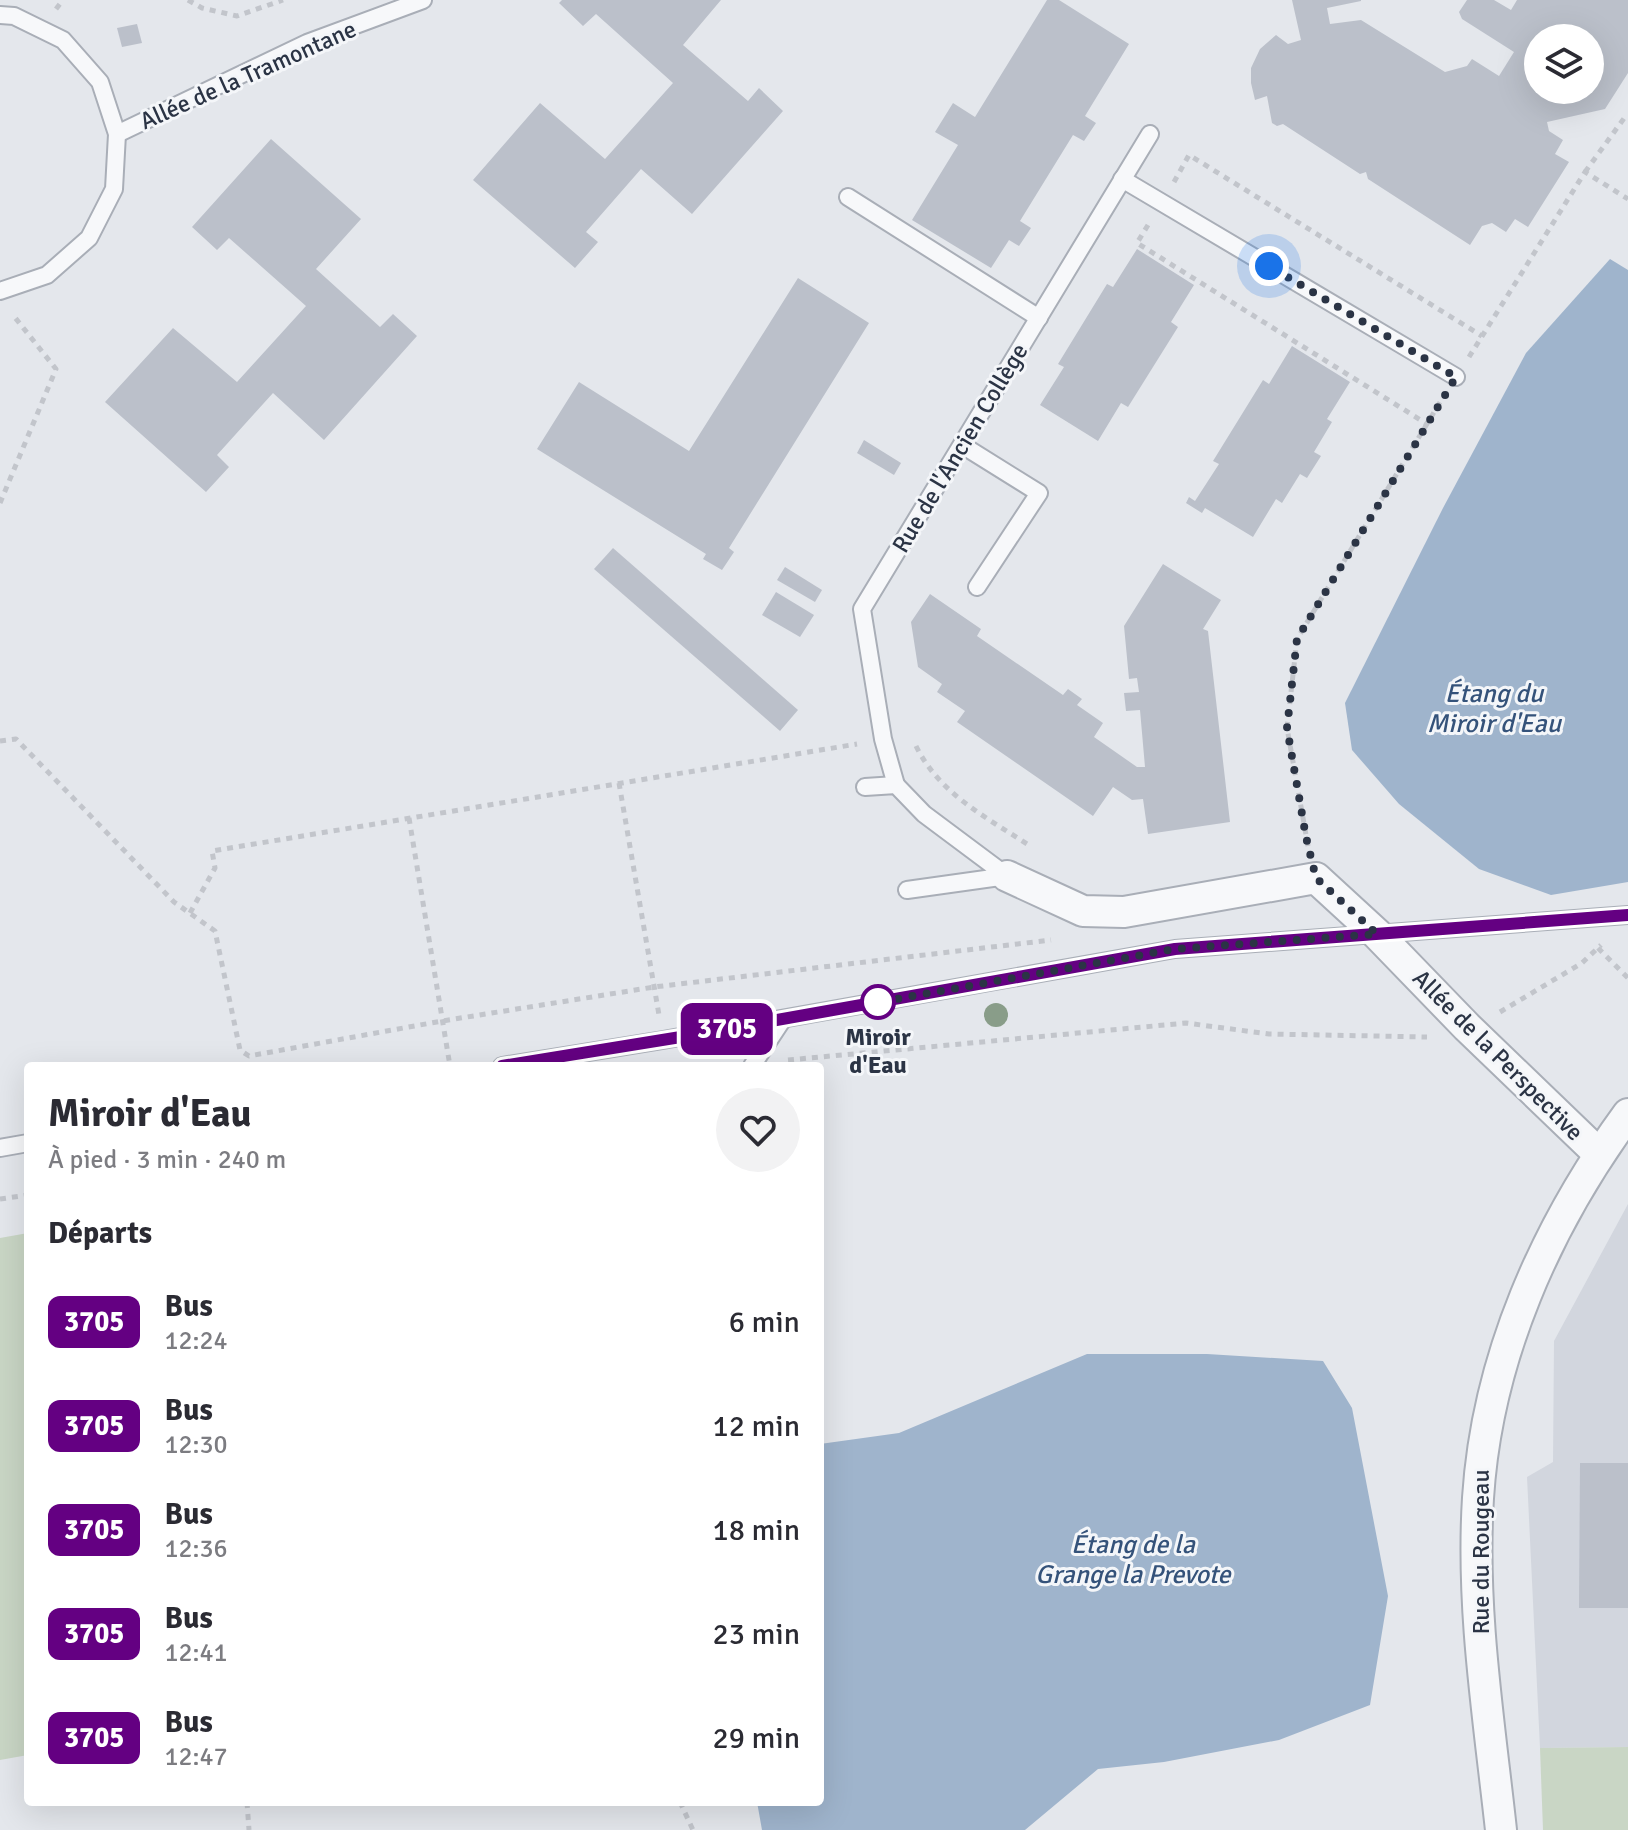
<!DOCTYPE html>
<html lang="fr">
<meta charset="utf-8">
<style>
:root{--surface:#fff;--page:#f2f2f3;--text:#2b2b33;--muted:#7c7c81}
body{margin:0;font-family:Signika,sans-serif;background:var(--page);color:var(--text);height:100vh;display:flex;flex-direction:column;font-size:30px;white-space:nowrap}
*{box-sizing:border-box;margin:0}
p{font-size:26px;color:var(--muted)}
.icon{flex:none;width:44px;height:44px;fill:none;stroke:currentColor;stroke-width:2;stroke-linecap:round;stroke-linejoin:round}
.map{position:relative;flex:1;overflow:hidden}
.details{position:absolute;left:24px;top:1062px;width:800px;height:744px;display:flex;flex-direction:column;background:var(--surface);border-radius:8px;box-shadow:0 8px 32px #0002}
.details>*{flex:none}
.badge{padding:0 16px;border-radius:12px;font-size:28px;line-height:52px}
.fabs{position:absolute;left:1524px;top:24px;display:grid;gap:16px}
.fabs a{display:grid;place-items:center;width:80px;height:80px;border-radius:50%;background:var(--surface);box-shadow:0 8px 32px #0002;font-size:40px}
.you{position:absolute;width:40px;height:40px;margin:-20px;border:6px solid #fff;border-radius:50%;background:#1a73e8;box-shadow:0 0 0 12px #1a73e833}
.map>.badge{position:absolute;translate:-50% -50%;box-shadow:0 0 0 4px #fff}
h2{padding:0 24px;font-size:30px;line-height:72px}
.round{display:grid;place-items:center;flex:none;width:84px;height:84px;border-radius:42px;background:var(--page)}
.summary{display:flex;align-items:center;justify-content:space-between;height:136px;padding:0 24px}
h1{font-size:38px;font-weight:800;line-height:60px}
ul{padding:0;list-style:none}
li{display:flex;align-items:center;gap:24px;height:104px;padding:0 24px}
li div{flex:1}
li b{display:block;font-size:30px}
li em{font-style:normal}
li .badge{min-width:88px;font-weight:700;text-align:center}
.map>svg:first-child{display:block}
.built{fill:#d2d6de}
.green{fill:#c9d6c5}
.water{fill:#9fb4cc}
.building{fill:#bbc0ca;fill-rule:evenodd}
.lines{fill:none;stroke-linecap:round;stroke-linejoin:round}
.lane-casing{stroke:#a9aeb7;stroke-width:20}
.street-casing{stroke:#a9aeb7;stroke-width:34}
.path{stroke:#c2c5cb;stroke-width:5;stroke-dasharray:6 6;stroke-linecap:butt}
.lane{stroke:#f7f8fa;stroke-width:16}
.street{stroke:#f7f8fa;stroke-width:30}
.tree{fill:#899d89}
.line-casing{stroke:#fff;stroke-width:18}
.line{stroke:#640082;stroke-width:12}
.walk{stroke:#2b3445;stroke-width:8;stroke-dasharray:0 14.4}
.stop-dot{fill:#fff;stroke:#640082;stroke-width:4}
.labels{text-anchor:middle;stroke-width:6;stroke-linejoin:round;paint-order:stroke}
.street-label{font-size:24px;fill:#2b3445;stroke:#f4f6f9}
.stop-label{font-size:24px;font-weight:bold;fill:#2b3445;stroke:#f4f6f9}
.water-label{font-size:26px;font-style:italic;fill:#34527a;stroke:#f4f6f9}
</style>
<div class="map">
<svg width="1628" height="1830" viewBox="0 0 1628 1830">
<rect width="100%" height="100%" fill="#e4e7ec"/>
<path class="built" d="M1628,1204V1747L1540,1748L1527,1477L1553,1462L1554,1341Z"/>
<g class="green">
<path d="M28,1233V1755L0,1760V1238Z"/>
<path d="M1628,1747V1830H1543L1540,1748Z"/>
</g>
<g class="water">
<path d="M1610,259L1628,270V882L1551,895L1479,869L1399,804L1352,750L1345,703L1443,508L1526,353Z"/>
<path d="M1087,1354H1207L1323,1361L1352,1408L1388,1596L1370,1705L1279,1740L1164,1762L1098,1769L1025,1830H762L757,1802H820V1444L899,1433Z"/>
</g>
<g class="building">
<path d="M562,0H721L683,45L748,101L759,88L783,111L692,214L641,169L586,232L598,242L575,268L473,180L540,103L605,159L673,83L596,14L583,26L559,3Z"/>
<path d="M1047,0H1059L1129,44L1085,116L1096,123L1084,141L1073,135L1020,221L1031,228L1019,246L1009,240L991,268L912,220L958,145L935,132L953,103L975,117Z"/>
<path d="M1292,0H1361V1L1327,8L1330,24L1361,20L1445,72L1467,66L1472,59L1499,76L1514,52L1462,19L1459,12L1467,0H1494L1511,10L1517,0H1628V73L1605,109L1547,122L1549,131L1563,140L1555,154L1569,162L1528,227L1515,219L1506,232L1492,223L1482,226L1470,245L1368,179L1366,172L1360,174L1283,124L1277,126L1272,123L1267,96L1255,100L1251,83V68L1260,49L1276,35L1288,44L1301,40ZM1538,38H1590V90H1538Z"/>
<path d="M137,24L142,43L122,47L117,28Z"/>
<path d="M271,139L361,219L316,269L380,327L393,314L417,336L324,440L273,393L217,455L229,467L206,492L105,402L173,328L237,382L306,306L229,238L217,250L192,227Z"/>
<path d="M1137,249L1194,285L1171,322L1178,327L1128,407L1121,403L1098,441L1040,405L1064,367L1058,364L1107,284L1113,287Z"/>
<path d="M798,278L869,323L729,548L734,552L722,570L703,559L706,554L537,449L579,382L689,451Z"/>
<path d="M1292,346L1350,382L1327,419L1332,422L1314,452L1321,456L1307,478L1300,474L1282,503L1276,499L1253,537L1205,508L1202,513L1186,503L1189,497L1195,501L1219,464L1213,461L1263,380L1269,384Z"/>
<path d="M864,440L901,463L894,475L857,453Z"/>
<path d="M613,548L798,710L780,731L594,569Z"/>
<path d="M1163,564L1221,600L1203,629L1208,631L1230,822L1148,834L1143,799L1132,800L1113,787L1093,816L957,722L965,711L937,692L942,684L918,667L911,622L930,594L981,629L977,636L1063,695L1068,689L1082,699L1077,705L1103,723L1094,737L1137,767H1145L1140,710L1126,711L1124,693L1139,692L1137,678L1129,679L1124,626Z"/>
<path d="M785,567L822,590L815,602L777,580Z"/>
<path d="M776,592L814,615L800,637L762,615Z"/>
<path d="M1580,1463H1628V1608H1579Z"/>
</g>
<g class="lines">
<defs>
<g id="lane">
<path d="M0,15L14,16L63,40L100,82L117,134L114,189L89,238L47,275L0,291"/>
<path d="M117,134L307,43L423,0"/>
<path d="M1122,179L1456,377"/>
<path d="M848,197L1039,318"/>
<path d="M962,445L1039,493L977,587"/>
<path d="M896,785L883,739L862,609L1150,134"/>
<path d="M865,787L896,785L924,814L1007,876L907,890"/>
<path d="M502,1066L663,1040L1175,949L1628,915"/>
<path d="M752,1066L783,1019"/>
<path d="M0,1148L28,1143"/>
</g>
<g id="street">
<path d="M1007,876L1083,911L1124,912L1316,878L1377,934L1467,1027L1599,1154"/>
<path d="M1501,1830C1489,1720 1471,1609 1478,1498C1487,1358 1546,1226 1628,1114"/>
</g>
</defs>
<use href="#lane" class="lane-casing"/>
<use href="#street" class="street-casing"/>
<g class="path">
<path d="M188,0L202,8L237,16L283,0"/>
<path d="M56,9L63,0"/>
<path d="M1585,172L1625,117H1628"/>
<path d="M1174,182L1189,155L1482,336"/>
<path d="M1148,225L1137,243L1427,424"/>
<path d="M1469,357L1585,172L1628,199"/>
<path d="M0,503L56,369L13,315"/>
<path d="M0,741L16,739L174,902L215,931L240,1050L249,1056L442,1021L654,987L1051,940"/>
<path d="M916,746C939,793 984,816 1027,844"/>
<path d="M619,783L659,1015"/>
<path d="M409,818L450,1066"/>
<path d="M1308,846L1287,728L1297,639L1442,399"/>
<path d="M190,913L215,868L212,851L857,744"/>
<path d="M1598,948L1628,978"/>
<path d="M1500,1012L1582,963L1601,945"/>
<path d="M788,1060L1186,1023L1269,1034L1427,1037"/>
<path d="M0,1199L28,1195"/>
<path d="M247,1802L249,1830"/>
<path d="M680,1802L693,1830"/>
</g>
<use href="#lane" class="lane"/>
<use href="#street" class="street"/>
</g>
<circle class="tree" cx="996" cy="1015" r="12"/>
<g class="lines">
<defs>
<path id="line" d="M502,1066L693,1035L1175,949L1628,915"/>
</defs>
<use href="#line" class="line-casing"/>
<use href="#line" class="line"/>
<path class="walk" d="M878,1002L874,1003L1175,949L1377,934L1316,878L1306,837L1287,728L1297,639L1456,377L1269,266"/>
</g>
<circle class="stop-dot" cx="878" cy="1002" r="16"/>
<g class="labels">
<g class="street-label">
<text transform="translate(248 75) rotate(-24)" y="8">Allée de la Tramontane</text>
<text transform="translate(960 448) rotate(-59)" y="8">Rue de l'Ancien Collège</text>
<text transform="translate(1498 1055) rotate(45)" y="8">Allée de la Perspective</text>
<text transform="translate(1481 1552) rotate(-90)" y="8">Rue du Rougeau</text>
</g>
<g class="stop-label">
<text x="878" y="1045">Miroir<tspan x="878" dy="28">d'Eau</tspan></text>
</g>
<g class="water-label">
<text x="1494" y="702">Étang du<tspan x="1494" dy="30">Miroir d'Eau</tspan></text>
<text x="1133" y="1553">Étang de la<tspan x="1133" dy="30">Grange la Prevote</tspan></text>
</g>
</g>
</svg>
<div class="fabs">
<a><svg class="icon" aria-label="layers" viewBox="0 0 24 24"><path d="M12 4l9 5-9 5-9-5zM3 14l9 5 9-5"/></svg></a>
</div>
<div class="you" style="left:1269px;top:266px"></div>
<b class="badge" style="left:727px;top:1029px;background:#640082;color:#fff">3705</b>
<section class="details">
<div class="summary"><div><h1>Miroir d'Eau</h1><p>À pied · 3 min · 240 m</p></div><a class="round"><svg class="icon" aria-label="heart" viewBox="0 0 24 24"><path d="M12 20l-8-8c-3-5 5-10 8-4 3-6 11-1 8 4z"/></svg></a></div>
<h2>Départs</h2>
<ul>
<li><span class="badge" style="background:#640082;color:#fff">3705</span><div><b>Bus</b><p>12:24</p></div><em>6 min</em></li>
<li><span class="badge" style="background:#640082;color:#fff">3705</span><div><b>Bus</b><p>12:30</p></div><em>12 min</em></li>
<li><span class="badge" style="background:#640082;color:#fff">3705</span><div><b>Bus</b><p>12:36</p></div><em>18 min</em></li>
<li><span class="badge" style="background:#640082;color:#fff">3705</span><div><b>Bus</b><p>12:41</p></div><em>23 min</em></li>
<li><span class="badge" style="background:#640082;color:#fff">3705</span><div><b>Bus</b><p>12:47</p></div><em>29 min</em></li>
</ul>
</section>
</div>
